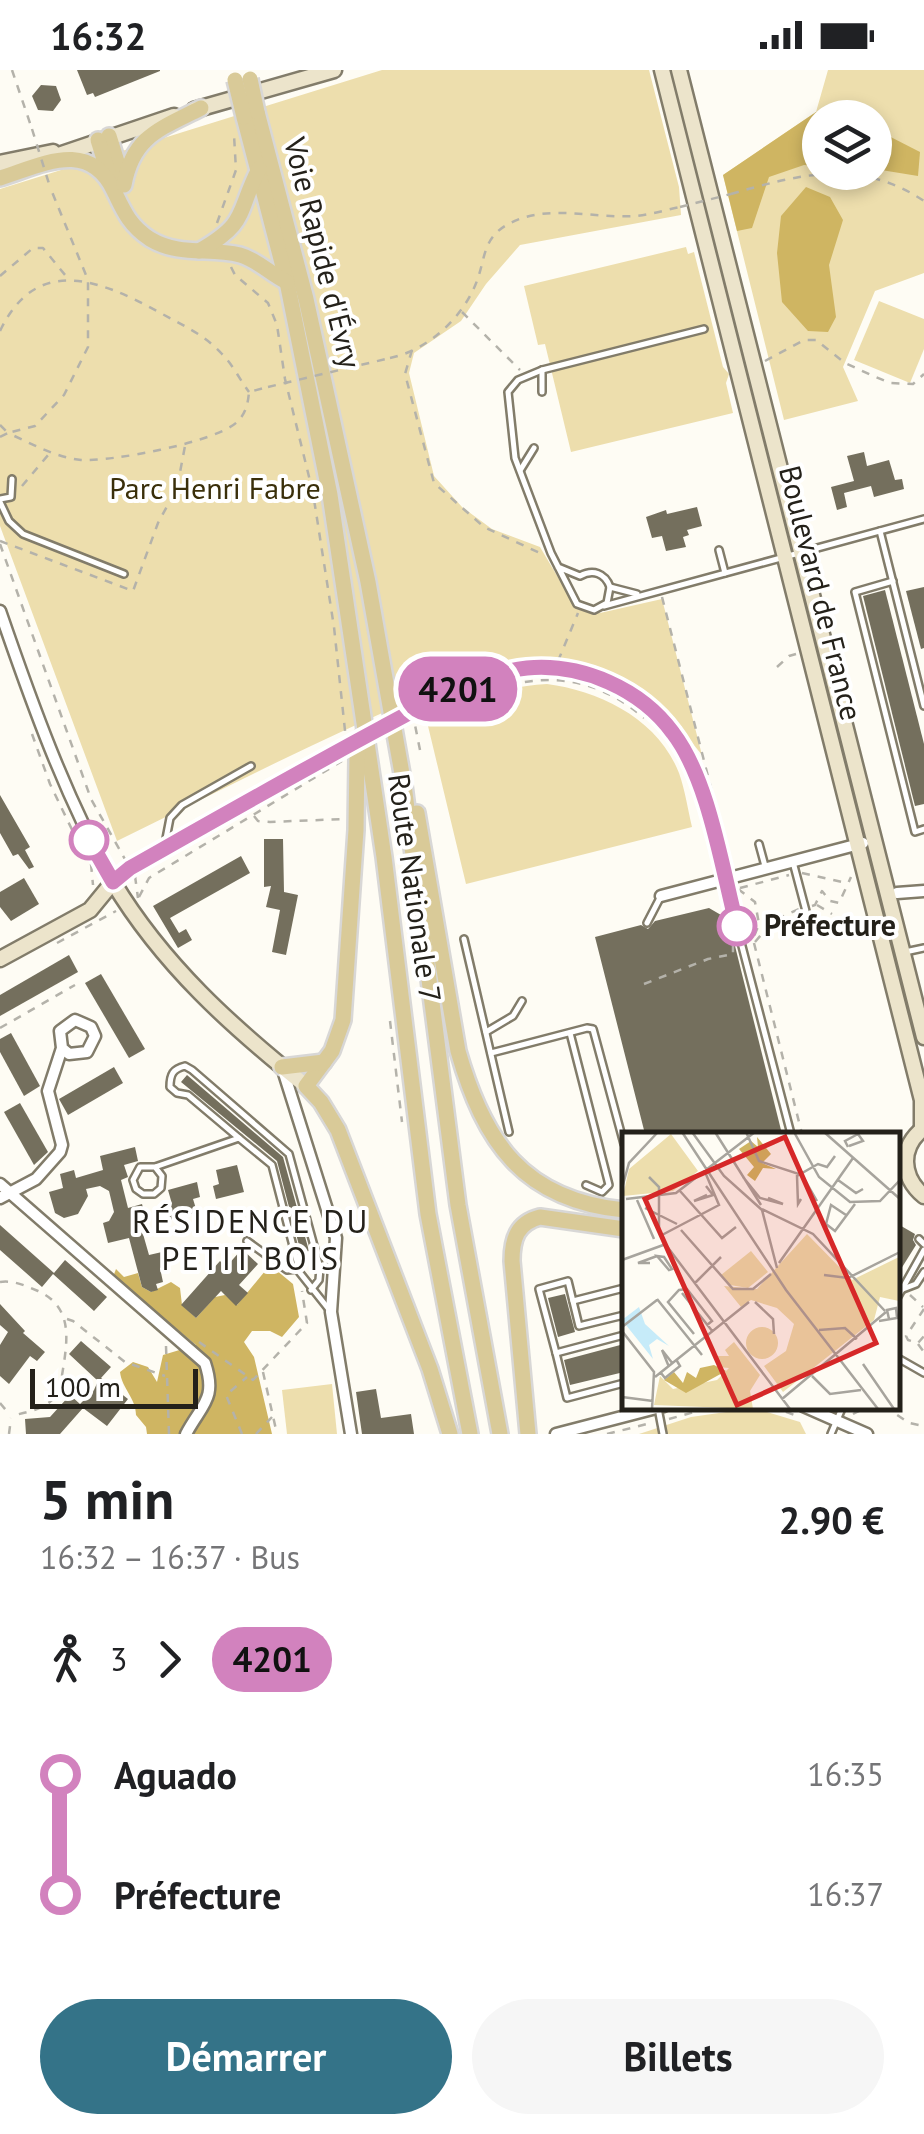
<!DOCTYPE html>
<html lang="fr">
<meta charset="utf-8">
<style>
:root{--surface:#fff;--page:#f6f6f6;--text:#202124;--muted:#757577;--accent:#347388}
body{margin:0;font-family:"PT Sans",sans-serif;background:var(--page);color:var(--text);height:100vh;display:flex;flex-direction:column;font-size:38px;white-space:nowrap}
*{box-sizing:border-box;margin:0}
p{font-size:32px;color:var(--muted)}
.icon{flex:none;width:55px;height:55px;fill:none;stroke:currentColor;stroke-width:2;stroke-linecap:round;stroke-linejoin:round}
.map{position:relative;height:1364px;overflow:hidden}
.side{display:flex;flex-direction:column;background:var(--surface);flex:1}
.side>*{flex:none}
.badge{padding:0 20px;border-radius:32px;font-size:35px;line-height:65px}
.fabs{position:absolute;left:802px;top:30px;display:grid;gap:20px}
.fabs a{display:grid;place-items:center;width:90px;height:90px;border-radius:50%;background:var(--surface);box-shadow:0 5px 15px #0003;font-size:50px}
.scale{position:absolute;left:30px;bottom:25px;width:168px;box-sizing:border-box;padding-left:10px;border:5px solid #24211a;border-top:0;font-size:28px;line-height:35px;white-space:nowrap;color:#24211a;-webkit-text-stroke:8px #fff;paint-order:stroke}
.map>.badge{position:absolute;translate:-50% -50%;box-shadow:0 0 0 5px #fff}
.legs{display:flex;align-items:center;gap:15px;height:110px;padding:0 40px;font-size:32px}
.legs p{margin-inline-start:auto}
.overview{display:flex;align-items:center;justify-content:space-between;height:170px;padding:0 40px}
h1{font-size:55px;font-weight:700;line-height:75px}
.primary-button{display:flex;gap:20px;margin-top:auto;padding:20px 40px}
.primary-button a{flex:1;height:115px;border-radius:60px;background:var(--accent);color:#fff;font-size:40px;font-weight:700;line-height:115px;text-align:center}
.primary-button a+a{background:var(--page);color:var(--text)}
ul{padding:0 40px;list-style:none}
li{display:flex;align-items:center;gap:35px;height:120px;font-size:38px}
li i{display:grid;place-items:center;width:15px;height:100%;margin:0 12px;background:currentColor}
li i::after{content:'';width:25px;height:25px;margin:-12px;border:8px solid;border-radius:50%;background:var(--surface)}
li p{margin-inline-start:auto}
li:first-child i{background:linear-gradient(#0000 50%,currentColor 0)}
li:last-child i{background:linear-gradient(currentColor 50%,#0000 0)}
.status{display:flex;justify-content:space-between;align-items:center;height:70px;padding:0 50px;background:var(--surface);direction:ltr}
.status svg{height:28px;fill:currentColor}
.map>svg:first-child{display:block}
.green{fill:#eddead;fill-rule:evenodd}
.forest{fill:#cfb562}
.building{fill:#746f5d}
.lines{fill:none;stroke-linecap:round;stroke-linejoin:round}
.lane-casing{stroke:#827c6a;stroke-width:10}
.street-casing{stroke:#827c6a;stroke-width:15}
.secondary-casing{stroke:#827c6a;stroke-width:19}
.primary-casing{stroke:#d8d7d6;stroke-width:20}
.path{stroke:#b4b2aa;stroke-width:2.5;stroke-dasharray:8 8;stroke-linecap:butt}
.lane{stroke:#fff;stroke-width:5}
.street{stroke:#fff;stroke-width:10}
.secondary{stroke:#ece4cb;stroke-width:14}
.primary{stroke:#d9ca98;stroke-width:15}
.primary-bridge-casing{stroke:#d8d7d6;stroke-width:20;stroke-linecap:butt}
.path-bridge{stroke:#b4b2aa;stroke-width:2.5;stroke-dasharray:8 8;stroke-linecap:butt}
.primary-bridge{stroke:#d9ca98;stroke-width:15}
.line-1-casing{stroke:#fff;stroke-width:22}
.line-1{stroke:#d282be;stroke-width:15}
.stop-1-dot{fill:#fff;stroke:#d282be;stroke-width:5}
.labels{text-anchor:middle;stroke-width:8;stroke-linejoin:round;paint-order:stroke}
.street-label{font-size:30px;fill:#24211a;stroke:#fff}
.park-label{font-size:30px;fill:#3a2f0a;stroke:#fff}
.stop-label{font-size:30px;font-weight:bold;fill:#24211a;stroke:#fff;text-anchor:start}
.neighbourhood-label{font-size:32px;letter-spacing:2.5px;fill:#24211a;stroke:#fff}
.inset-road{fill:none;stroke:#a7a49d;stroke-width:2.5}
.view{fill:#d62828;fill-opacity:0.15;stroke:#d62828;stroke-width:5}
.inset-edge{fill:none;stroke:#24211a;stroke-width:5}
</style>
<div class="status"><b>16:32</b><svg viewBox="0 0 49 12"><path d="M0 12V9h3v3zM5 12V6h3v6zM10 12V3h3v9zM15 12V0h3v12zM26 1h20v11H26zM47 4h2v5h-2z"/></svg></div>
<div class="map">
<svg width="924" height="1364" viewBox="0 0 924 1364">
<rect width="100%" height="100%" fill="#fefcf4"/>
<g class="green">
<path d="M382,0H649L679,117L681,145L520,175L486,214L461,251L414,283L409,303L434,406L462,437L492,459L540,477L572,531L586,541L600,543L662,529L702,685C664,636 621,594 555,588C504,584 463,608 419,627C316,671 217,722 117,771L0,456V119Z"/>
<path d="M828,0H924V203L875,221L843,297L858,331L784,350L723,105L816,42ZM820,48H875V102H820Z"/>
<path d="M686,177L688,184L694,182L723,297L729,304L726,313L733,343L571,382L545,274L538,275L524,216Z"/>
<path d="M879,231L924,249V279L910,313L854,290Z"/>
<path d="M547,614C600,621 658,649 679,703C685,720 688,740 692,757L466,814L428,656C467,633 500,616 547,614Z"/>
<path d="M332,1314L337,1364H287L282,1320Z"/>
<path d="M754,1338L800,1352L806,1364H639L691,1347Z"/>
</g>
<g class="forest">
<path d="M816,42L835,47L820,48V96L804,95L769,107L752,158L737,161L723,105Z"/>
<path d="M875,59L920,82L918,106L875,99Z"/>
<path d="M806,117L830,127L843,150L829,195L836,247L828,262L808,261L782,232L777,183L781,146Z"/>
<path d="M270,1195L293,1214L299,1247L282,1267L270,1261H252L244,1272L254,1287L272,1364H147L146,1357L136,1345C136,1328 122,1319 120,1302L133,1292L148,1297L157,1312L163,1285L196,1275L161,1246L154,1249L110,1215L116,1199L124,1207L138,1203L142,1217L151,1222L171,1212L180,1218L182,1235L196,1248L215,1227L225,1225L237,1235Z"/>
</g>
<g class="building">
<path d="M77,0H160V1L95,27L93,23L87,25Z"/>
<path d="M41,15L56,16L61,30L53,41L38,40L32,26Z"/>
<path d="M864,382L867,396L889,390L895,410L902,409L904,419L874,427L871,416L844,423L847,437L837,440L831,417L854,411L847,386Z"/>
<path d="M697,437L702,456L687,460L689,465L683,467L686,477L666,481L662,466L652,468L646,447L666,440L667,444Z"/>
<path d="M924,517V578L921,579L906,521Z"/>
<path d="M885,520L924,674V734L915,736L863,526Z"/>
<path d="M0,725L30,777L25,780L34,797L29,799L18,784L13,786L0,763Z"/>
<path d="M264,769H283L284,822L298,825L286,885L272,882L280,840L266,837L271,816L264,817Z"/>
<path d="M241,786L250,803L170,848L179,863L186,859L192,870L178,878L153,836Z"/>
<path d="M24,808L39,834L11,851L0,837V822Z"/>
<path d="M709,838L721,845L724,857L730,856L782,1064H645L595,867L641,855L648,859L655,851Z"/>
<path d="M69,885L78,902L0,946V925Z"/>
<path d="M101,904L145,979L129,988L85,913Z"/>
<path d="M11,963L40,1016L24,1026L0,982V969Z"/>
<path d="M114,997L123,1013L68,1045L59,1029Z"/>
<path d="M187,1005L283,1087L309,1181L301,1183L277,1091L181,1012Z"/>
<path d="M20,1033L48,1082L34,1095L4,1042Z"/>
<path d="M135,1077L138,1091L124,1095L128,1107L121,1110L128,1138L142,1134L150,1163L143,1164L149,1185L162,1182L166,1196L160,1198L163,1212L156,1214L158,1220L151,1222L142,1217L129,1168L108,1173L103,1153L109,1151L114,1142L109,1121L100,1116L86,1119L88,1126L78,1144L64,1148L55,1143L49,1122L63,1118L60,1104L74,1100L76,1108L103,1100L100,1086Z"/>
<path d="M237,1095L244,1122L216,1129L213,1116L219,1114L216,1100Z"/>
<path d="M197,1112L200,1127L193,1129L197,1142L169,1150L165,1136L172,1134L168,1120Z"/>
<path d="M896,1153L915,1164L913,1170L916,1175L896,1207Z"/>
<path d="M0,1155L54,1203L65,1190L107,1227L94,1241L53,1204L42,1217L0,1180Z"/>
<path d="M242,1179L258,1194L239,1215L248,1223L236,1236L221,1221L196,1248L181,1235L220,1191L226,1197Z"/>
<path d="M565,1224L575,1262L558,1267L548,1228Z"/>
<path d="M0,1234L25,1261L23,1263L45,1282L37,1291L30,1286L9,1314L0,1306V1275L8,1262L0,1255Z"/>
<path d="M81,1271L111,1297L101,1308L128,1329L107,1356L83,1338L60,1364H26L25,1349L50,1347L70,1325L80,1334L94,1320L98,1311L69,1284Z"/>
<path d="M624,1274V1302L570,1315L564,1290Z"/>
<path d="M376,1319L381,1348L411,1344L414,1364H362L356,1322Z"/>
</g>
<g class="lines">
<defs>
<g id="lane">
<path d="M542,322V300"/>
<path d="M521,399L534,378"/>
<path d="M0,429L11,427L12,409"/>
<path d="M0,432L9,451L23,464L124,504"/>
<path d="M880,461L924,636"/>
<path d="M719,480L725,503"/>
<path d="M558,497L580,506C593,499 605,503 610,517L607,533L594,540L577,534L551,483L515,388L508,322L518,310L542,300L704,259"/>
<path d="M893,511L855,522L915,762L924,759"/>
<path d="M610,517L637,524"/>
<path d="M604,536L924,449"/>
<path d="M413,641C441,628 469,611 499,603C594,578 667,633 701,719L791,1064"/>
<path d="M759,774L765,796"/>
<path d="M164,779L170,748L182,735L251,696"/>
<path d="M793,792L811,860"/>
<path d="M116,810L129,798L342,679"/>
<path d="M647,853L661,826"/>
<path d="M464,869L509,1062"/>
<path d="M905,882L924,878"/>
<path d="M486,962L513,946L522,931"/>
<path d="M570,963L609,1115L602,1122L586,1115"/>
<path d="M491,983L587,958L593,959L624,1074"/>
<path d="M239,1068L188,1025L177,1023L170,1017C170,1004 173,999 185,996L192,1000L289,1084L320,1198L319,1210L311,1220"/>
<path d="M155,1097L162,1106L161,1118L154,1124H143L136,1119L133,1110L140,1097H155L239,1068L272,1095L300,1203L331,1242"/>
<path d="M919,1169L924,1174"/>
<path d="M247,1171L287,1200L298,1199"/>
<path d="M896,1214L903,1219L916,1214L924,1202"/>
<path d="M896,1230L924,1180"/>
<path d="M573,1231L624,1218"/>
<path d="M624,1265L556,1283L567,1328L624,1313"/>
<path d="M556,1283L539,1219L568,1211L579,1256L624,1245"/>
<path d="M896,1287L924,1303"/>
<path d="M658,1338L663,1364"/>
<path d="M831,1364L843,1336"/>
</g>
<g id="street">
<path d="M0,541C32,634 65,726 113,812"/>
<path d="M897,823L924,821"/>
<path d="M661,826L863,773"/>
<path d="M283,1000L336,1168L331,1242L351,1364"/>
<path d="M0,1114L205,1293C217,1329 202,1334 186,1364"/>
<path d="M0,1128L36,1109L60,1082L62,1075L48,1021L62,978L60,961L75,950L91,957L95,966L87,982L69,984L62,978"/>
<path d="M803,1336L867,1364"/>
<path d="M556,1364L664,1336"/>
</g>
<g id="secondary">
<path d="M662,0L922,1030V1060"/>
<path d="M679,0L924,967"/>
<path d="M194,40L334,0"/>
<path d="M47,89L174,46"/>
<path d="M0,93L53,82"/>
<path d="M0,889L90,840L113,812C163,895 231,956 306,1016"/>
<path d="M924,1058C899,1077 901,1107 924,1126"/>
</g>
<g id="primary">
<path d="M257,42L306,229L368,512L404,715L458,1135L500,1364"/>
<path d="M244,47L287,212L330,425L384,787L428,1144L470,1364"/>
<path d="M109,66L123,111"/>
<path d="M98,70L110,108"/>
<path d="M0,108C42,95 89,68 114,121C124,142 130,156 150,169C180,187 209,177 240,185C258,190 270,204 287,212"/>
<path d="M124,115C133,66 160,59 201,38"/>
<path d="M199,181C249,152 236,144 259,99"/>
<path d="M362,666L357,687L356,760L343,950L332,981L306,1016L321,1032L338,1060L430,1299L450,1364"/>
<path d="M417,743L458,981C484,1072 523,1130 624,1140"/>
<path d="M282,997L324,992"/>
<path d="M528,1364L512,1191C512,1169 517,1153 540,1147L624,1159"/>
</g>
</defs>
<use href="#lane" class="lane-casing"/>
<use href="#street" class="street-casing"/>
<use href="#secondary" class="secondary-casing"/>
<use href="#primary" class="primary-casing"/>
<g class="path">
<path d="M12,0L32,59"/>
<path d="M731,124C800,104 860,88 924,131"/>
<path d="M217,153L236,100L234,65"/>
<path d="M231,197L235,205L268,233L277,255L285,309L313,423L334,557L346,670"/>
<path d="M0,206L33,178H43L70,211"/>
<path d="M462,242L520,300"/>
<path d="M0,261C36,185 98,209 157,241C180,254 204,264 222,284C233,295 240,310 249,322"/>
<path d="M412,280L405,304L434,413L484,457L544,485"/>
<path d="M390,288C429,280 465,246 478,208C485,187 484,169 505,156C544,132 592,149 635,146C650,145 665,140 680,137"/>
<path d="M765,291L804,270H816L845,293L871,305L890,313L913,314L924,304"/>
<path d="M0,355L8,363L35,356L64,325L88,277V210L50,117"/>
<path d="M0,367L8,363C32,374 55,387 81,390C110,392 219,372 238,351C246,343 248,333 249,322L268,317"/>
<path d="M22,416L49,384"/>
<path d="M0,471L133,521L158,453L177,418L185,376"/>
<path d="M0,474L91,729L126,791"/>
<path d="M662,527L731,796"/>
<path d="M558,591L578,543"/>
<path d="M777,597L789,586L796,584"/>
<path d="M32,664L50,714L89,795"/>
<path d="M420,680L415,655C491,614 568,582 644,648"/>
<path d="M254,746L258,751L270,752L343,749"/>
<path d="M91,794L93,815"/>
<path d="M802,803L847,813"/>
<path d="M135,806L138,828"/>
<path d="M740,818L789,805"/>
<path d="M738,819L755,832L759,854L753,869L802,1064"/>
<path d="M139,827L149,808L342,691"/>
<path d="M817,835L832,844"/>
<path d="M812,836L815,835L822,821L830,831L839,833L851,807"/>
<path d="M755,872L773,851L799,839"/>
<path d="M57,873L116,841"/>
<path d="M644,914L708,889L733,884V872"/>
<path d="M390,951L402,1052"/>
<path d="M0,958L75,915"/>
<path d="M0,1212C14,1210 26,1216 38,1221C80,1240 64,1283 60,1320C49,1339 31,1341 11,1346"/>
<path d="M910,1225L923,1237"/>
<path d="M924,1239L906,1266L908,1270L918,1273L924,1266"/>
<path d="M67,1249L73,1251L125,1292L165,1306"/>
<path d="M199,1272L253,1310L307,1253L302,1221"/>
<path d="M918,1274L924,1282"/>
<path d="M166,1276L169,1364"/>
<path d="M263,1302L277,1364"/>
<path d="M0,1333L10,1345"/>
<path d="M771,1336L797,1346"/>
<path d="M884,1336L909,1353L924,1356"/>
<path d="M853,1344L869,1336"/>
<path d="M669,1349L716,1336"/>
<path d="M9,1364L11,1348"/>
<path d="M242,1364L226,1325L247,1307"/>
<path d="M256,1364L272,1347"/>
<path d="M607,1364L651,1353"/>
</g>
<use href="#lane" class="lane"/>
<use href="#street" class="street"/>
<use href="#secondary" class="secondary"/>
<use href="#primary" class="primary"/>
<defs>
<g id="primary-bridge">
<path d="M250,9L257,42"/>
<path d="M235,10L244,47"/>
</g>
</defs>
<use href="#primary-bridge" class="primary-bridge-casing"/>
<g class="path-bridge">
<path d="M32,59L50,117"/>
<path d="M680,137L731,124"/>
<path d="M268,317L390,288"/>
</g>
<use href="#primary-bridge" class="primary-bridge"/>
</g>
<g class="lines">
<defs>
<path id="line-1" d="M89,770L113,812L130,798C213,751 297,703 381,658C427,634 476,603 527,598C582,593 641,619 673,663C709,710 722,799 737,856"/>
</defs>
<use href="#line-1" class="line-1-casing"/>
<use href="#line-1" class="line-1"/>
</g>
<g class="stop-1-dot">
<circle cx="89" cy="770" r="18"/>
<circle cx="737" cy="856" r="18"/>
</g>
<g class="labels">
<g class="street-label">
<text transform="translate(322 183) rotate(76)" y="10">Voie Rapide d'Évry</text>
<text transform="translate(820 523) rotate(76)" y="10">Boulevard de France</text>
<text transform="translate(414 818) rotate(82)" y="10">Route Nationale 7</text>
</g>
<g class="park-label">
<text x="215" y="429">Parc Henri Fabre</text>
</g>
<g class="stop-label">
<text x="764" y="866">Préfecture</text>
</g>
<g class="neighbourhood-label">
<text x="251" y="1163">RÉSIDENCE DU<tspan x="251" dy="37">PETIT BOIS</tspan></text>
</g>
</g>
<g transform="translate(622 1062)">
<rect width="278" height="278" fill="#fefcf4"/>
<path d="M49,2L76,39L51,59L1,64L7,37ZM185,102L230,148L277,125V169L258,165L252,188L161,260L142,234L164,219L172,192L155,176L129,168L119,175L102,154L135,157ZM129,119L146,140L126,156L108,153L99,143ZM124 211a16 16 0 1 1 32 0a16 16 0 1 1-32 0ZM112,210L138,243L128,259L131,277L32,273L38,244L51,257L95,248L107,236L96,235V224H107L103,218Z" fill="#eddead"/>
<path d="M135,5L149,22L140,31L154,37L141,36L133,49L125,43L132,35L117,17L129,9L136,15ZM92,233L104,239L64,261L42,248L52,240L61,251L65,240L74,246L78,236Z" fill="#cfb562"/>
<path d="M17,175L23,192L47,214L35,207L27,213L31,227L0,188Z" fill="#c6ebf9"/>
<path class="inset-road" d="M60,0L164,158L256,277M70,0L102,44L140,78L155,136M93,0L139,73M124,0L137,29L180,43L195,69M172,0L197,45L228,70L258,69L278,48M202,0L278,67M226,15L223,9L236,2L241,9L227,14M27,45L37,55V96M121,45L138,66L161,72L146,66M216,48L234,61L241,57M84,54L91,63L72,69L85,63M0,56L7,31L36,0M58,59L100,106L114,95M4,67L54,61L133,0M179,67L176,72L175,44L196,32L205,35L213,24M15,68L32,107M23,76L55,92M140,77L191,102L263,179M224,83L209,73L204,92L213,99L233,72M59,98L111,157H131L149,142M40,103L97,73L83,40M44,113L168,277M35,124L42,125L50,137L47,138ZM0,128L44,112M28,131H16L35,124M157,131L231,26M202,143L226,146L278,120M73,151L99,125M60,161L91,200M35,167L80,223M133,170L151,187L152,202M257,189L275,186L274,176L265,178L267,187M0,195L35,168M197,198L223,196L235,207M0,199L32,240L30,277M72,202L46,170L57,158L65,157L90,189L85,193M241,232L272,277M47,235L40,218L51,232M39,241L43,246L58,234L55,229M190,244L208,262L239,258M33,245L127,170M0,265L31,269M160,267L264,180"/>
<path class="view" d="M163,5L254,211L115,273L23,67Z"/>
<rect width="278" height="278" class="inset-edge"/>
</g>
</svg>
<div class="fabs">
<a><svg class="icon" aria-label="layers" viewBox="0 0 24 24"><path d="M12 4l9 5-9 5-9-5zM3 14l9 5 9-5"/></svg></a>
</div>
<div class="scale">100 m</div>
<b class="badge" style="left:458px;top:619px;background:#d282be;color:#111">4201</b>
</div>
<section class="side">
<div class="overview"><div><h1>5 min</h1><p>16:32 – 16:37 · Bus</p></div><b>2.90 €</b></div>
<div class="legs"><svg class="icon" aria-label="walk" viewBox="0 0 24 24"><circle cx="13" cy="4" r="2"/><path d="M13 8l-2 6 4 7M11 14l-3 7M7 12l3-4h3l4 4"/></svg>3<svg class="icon" aria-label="forward" viewBox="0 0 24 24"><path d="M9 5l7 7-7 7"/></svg><b class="badge" style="background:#d282be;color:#111">4201</b></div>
<ul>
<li><i style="color:#d282be"></i><b>Aguado</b><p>16:35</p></li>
<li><i style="color:#d282be"></i><b>Préfecture</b><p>16:37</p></li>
</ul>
<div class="primary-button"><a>Démarrer</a><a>Billets</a></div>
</section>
